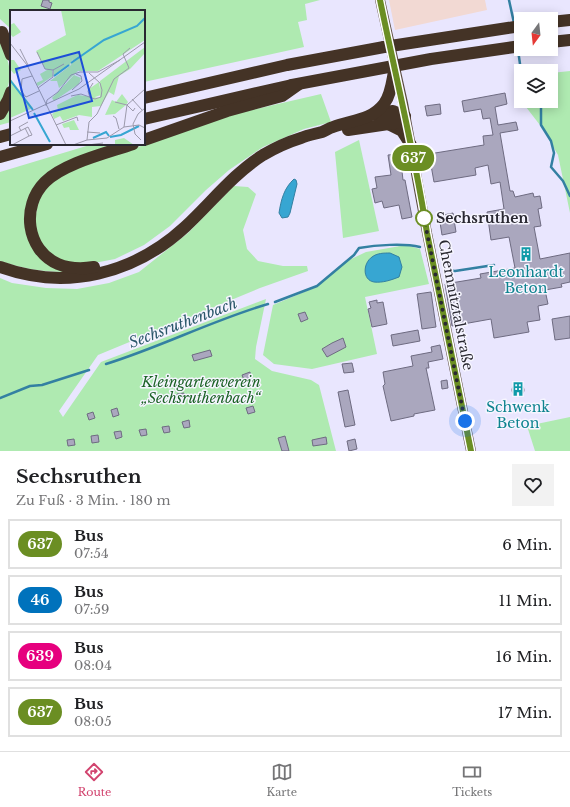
<!DOCTYPE html>
<html lang="de">
<meta charset="utf-8">
<style>
:root{--surface:#fff;--page:#f2f2f2;--text:#202124;--muted:#757577;--line:#e0e0e0;--accent:#d2446f}
body{margin:0;font-family:"Libre Baskerville",serif;background:var(--page);color:var(--text);height:100vh;display:flex;flex-direction:column;font-size:15px;white-space:nowrap}
*{box-sizing:border-box;margin:0}
p{font-size:13px;color:var(--muted)}
.icon{flex:none;width:22px;height:22px;fill:none;stroke:currentColor;stroke-width:2;stroke-linecap:round;stroke-linejoin:round}
.map{position:relative;height:451px;overflow:hidden}
.sheet{display:flex;flex-direction:column;background:var(--surface);flex:1}
.sheet>*{flex:none}
.badge{padding:0 8px;border-radius:13px;font-size:14px;line-height:26px}
.needle{width:26px;rotate:195deg}
.tools{position:absolute;left:514px;top:12px;display:grid;gap:8px}
.tools a{display:grid;place-items:center;width:44px;height:44px;border-radius:0px;background:var(--surface);box-shadow:0 2px 10px #0003;font-size:20px}
.you{position:absolute;width:20px;height:20px;margin:-10px;border:3px solid #fff;border-radius:50%;background:#1a73e8;box-shadow:0 0 0 6px #1a73e833}
.map>.badge{position:absolute;translate:-50% -50%;box-shadow:0 0 0 2px #fff}
.round{display:grid;place-items:center;flex:none;width:42px;height:42px;border-radius:0px;background:var(--page)}
.head{display:flex;align-items:center;justify-content:space-between;height:68px;padding:0 16px}
h1{font-size:19px;font-weight:700;line-height:30px}
ul{padding:0;list-style:none}
li{display:flex;align-items:center;gap:12px;height:50px;margin:0 8px 6px;padding:0 8px;border:2px solid var(--line);border-radius:0px}
li div{flex:1}
li b{display:block;font-size:15px}
li em{font-style:normal}
li .badge{min-width:44px;font-weight:700;text-align:center}
.tab-bar{display:flex;justify-content:space-around;align-items:center;height:56px;border-top:1px solid var(--line);background:var(--surface);font-size:11px;color:var(--muted)}
.tab-bar a{display:grid;justify-items:center;gap:2px}
.tab-bar .active{color:var(--accent)}
.map>svg:first-child{display:block}
.commercial{fill:#f2d9d3}
.green{fill:#afeab1}
.water{fill:#37a6d2;stroke:#3380a2}
.lines{fill:none;stroke-linecap:round;stroke-linejoin:round}
.stream{stroke:#3380a2;stroke-width:2.5}
.building{fill:#aaa7be;stroke:#6e6b81}
.major{stroke:#5b4b40;stroke-width:10}
.highway{stroke:#443326;stroke-width:12}
.highway-bridge{stroke:#443326;stroke-width:12}
.line-casing{stroke:#fff;stroke-width:9}
.line{stroke:#6b8e23;stroke-width:6}
.walk{stroke:#292831;stroke-width:4;stroke-dasharray:0 7.2}
.stop-dot{fill:#fff;stroke:#6b8e23;stroke-width:2}
.labels{text-anchor:middle;stroke-width:3;stroke-linejoin:round;paint-order:stroke}
.stop-label{font-size:14px;font-weight:bold;fill:#292831;stroke:#f6f5ff;text-anchor:start}
.culture-label{font-size:14px;fill:#0d838f;stroke:#f6f5ff}
.street-label{font-size:14px;fill:#292831;stroke:#f6f5ff}
.park-label{font-size:14px;font-style:italic;fill:#1b6225;stroke:#f6f5ff}
.water-label{font-size:15px;font-style:italic;fill:#2b576b;stroke:#f6f5ff}
.inset-river{fill:none;stroke:#37a6d2;stroke-width:2}
.inset-road{fill:none;stroke:#9c9aac;stroke-width:1}
.view{fill:#1d4ed8;fill-opacity:0.15;stroke:#1d4ed8;stroke-width:2}
.inset-edge{fill:none;stroke:#292831;stroke-width:2}
</style>
<div class="map">
<svg width="570" height="451" viewBox="0 0 570 451">
<rect width="100%" height="100%" fill="#e9e6fe"/>
<path class="commercial" d="M389,0H485L487,10L395,30Z"/>
<g class="green">
<path d="M0,0H320L305,4L307,20L298,22L304,47L144,82V11H11V29L0,19Z"/>
<path d="M0,41C13,70 13,78 0,107Z"/>
<path d="M570,71V213L558,155L543,129L526,107L524,101H551V73Z"/>
<path d="M321,94L331,122L304,129L263,147L229,170L206,190L170,226L144,245L115,259L89,264L69,263L52,256L41,244L34,227L39,195L52,181L66,172L230,115Z"/>
<path d="M11,104V122L0,125V118Z"/>
<path d="M359,140L379,231L343,238L335,152Z"/>
<path d="M93,144H118L53,171L25,224L64,272C40,272 22,268 0,261V172Z"/>
<path d="M234,186L248,187L256,194L243,230L247,249L258,261L283,266H307L308,271L260,288L98,355L59,411L63,417L101,362L266,299L256,347L255,359L272,371L311,380L319,385L336,451H0V278L12,283L46,288L77,289L109,283L139,272L188,233Z"/>
<path d="M406,245L420,249L429,284L365,297L377,354L312,369L274,364L263,355L273,305L316,287L347,261L366,252Z"/>
<path d="M570,417V451H535L527,426Z"/>
</g>
<g class="water">
<path d="M294,179L296,180L297,184L290,213L288,217L282,218L279,213C281,200 284,188 294,179Z"/>
<path d="M390,253L399,257L402,267L399,277C391,280 383,283 374,282C362,280 363,263 372,257C377,253 384,253 390,253Z"/>
</g>
<g class="lines">
<g class="stream">
<path d="M509,0L514,23"/>
<path d="M515,30L517,43"/>
<path d="M518,50L521,71"/>
<path d="M537,101L541,107V125L551,141L554,153L551,167L563,181L570,196"/>
<path d="M447,270L455,271L494,265"/>
<path d="M275,302L317,286L354,255L359,248C376,245 404,243 420,247"/>
<path d="M106,364C161,347 213,320 268,304"/>
<path d="M0,398L30,386L42,385L89,370"/>
</g>
</g>
<g class="building">
<path d="M43,0H49V2L52,3L50,9L41,6Z"/>
<path d="M505,93L507,104L495,107L498,125L516,122L518,130L500,133L510,191H513L515,197L533,193L534,197L540,196L542,208L538,209L541,226L534,227L540,259L570,253V282L561,284L562,287L545,290L548,304L538,306L540,320L527,322L529,332L494,338L491,319L452,326L445,284L481,278L480,274L515,268L509,237L491,240L487,212L504,209L500,182L491,184L488,165L475,168L476,175L434,182L429,154L484,145L483,136L493,135L490,118L483,119L481,109L464,112L462,101Z"/>
<path d="M440,104L441,114L427,116L425,106Z"/>
<path d="M400,154L403,180H405L412,217L402,219L399,205L384,208L382,201L375,203L372,189L377,188L375,177L391,175L388,155Z"/>
<path d="M453,213L456,232L442,235L439,216Z"/>
<path d="M431,292L436,327L422,329L417,294Z"/>
<path d="M377,300V303L383,302L387,324L372,327L368,309L371,308L369,302Z"/>
<path d="M305,312L308,319L301,322L298,314Z"/>
<path d="M570,316V338L555,340L552,319Z"/>
<path d="M418,330L420,341L393,346L391,335Z"/>
<path d="M343,338L346,347L327,357L322,349L332,343Z"/>
<path d="M440,345L443,359L428,362L429,368H426L435,410L414,414V416L391,421L383,386L385,384L383,372L413,366L411,356L432,352L431,347Z"/>
<path d="M210,350L212,356L194,361L192,355Z"/>
<path d="M352,363L354,372L344,373L342,364Z"/>
<path d="M250,372L251,378L244,380L242,375Z"/>
<path d="M447,380L448,388L442,389L441,381Z"/>
<circle cx="518" cy="390" r="6"/>
<path d="M348,390L355,425L345,427L338,392Z"/>
<path d="M184,393L185,399L179,401L177,394Z"/>
<path d="M163,395L165,401L158,402L157,396Z"/>
<path d="M253,406L255,412L248,414L246,408Z"/>
<path d="M117,408L119,415L113,417L111,410Z"/>
<path d="M93,412L95,418L89,420L87,414Z"/>
<path d="M189,420L190,427L184,428L182,422Z"/>
<path d="M169,426L170,432L164,433L162,427Z"/>
<path d="M146,429L147,435L141,436L139,430Z"/>
<path d="M121,431L122,437L116,439L114,432Z"/>
<path d="M98,435L99,442L92,443L91,436Z"/>
<path d="M285,436L289,451H282L278,438Z"/>
<path d="M326,437L327,444L313,446L312,440Z"/>
<path d="M74,439L75,445L68,446L67,440Z"/>
<path d="M355,439L357,449L349,451L347,441Z"/>
</g>
<g class="lines">
<path class="major" d="M380,0L403,103L427,233L471,451"/>
<g class="highway">
<path d="M551,22L570,20"/>
<path d="M2,32L11,55"/>
<path d="M551,42L570,40"/>
<path d="M144,98L287,65L384,47"/>
<path d="M0,114L8,100L11,92"/>
<path d="M144,119L292,85"/>
<path d="M388,124L402,131L411,145"/>
<path d="M348,130L395,123L405,116L393,111L374,114"/>
<path d="M0,137L11,134"/>
<path d="M144,140L227,111L282,96L299,84"/>
<path d="M0,157L47,144"/>
<path d="M0,267C66,291 134,274 185,227C211,203 233,174 263,155C275,148 288,142 301,138C308,135 315,134 322,132C325,131 329,128 333,127C351,120 371,121 384,104C392,93 392,79 395,67"/>
<path d="M94,267C82,269 70,269 58,264C26,250 21,206 45,182C64,163 107,153 133,144"/>
</g>
<g class="highway-bridge">
<path d="M384,47L521,26"/>
<path d="M292,85L431,59L521,46"/>
</g>
</g>
<g class="lines">
<defs>
<path id="line" d="M380,0C396,78 415,154 427,233L471,451"/>
</defs>
<use href="#line" class="line-casing"/>
<use href="#line" class="line"/>
<path class="walk" d="M424,218L465,421"/>
</g>
<defs>
<symbol id="building-bare" viewBox="-9 -9 18 18"><path d="M-4-6H4V6H1V3H-1V6H-4ZM-2.5-4.3h1.7v1.8h-1.7ZM.8-4.3h1.7v1.8H.8ZM-2.5-1h1.7V.8h-1.7ZM.8-1h1.7V.8H.8Z" fill="#0f9aa8" stroke="#f6f5ff" stroke-width="2.5" paint-order="stroke"/></symbol>
</defs>
<g fill-rule="evenodd">
<use href="#building-bare" x="516" y="244" width="20" height="20"/>
<use href="#building-bare" x="508" y="379" width="20" height="20"/>
</g>
<circle class="stop-dot" cx="424" cy="218" r="8"/>
<g class="labels">
<g class="stop-label">
<text x="436" y="223">Sechsruthen</text>
</g>
<g class="culture-label">
<text x="526" y="277">Leonhardt<tspan x="526" dy="16">Beton</tspan></text>
<text x="518" y="412">Schwenk<tspan x="518" dy="16">Beton</tspan></text>
</g>
<g class="street-label">
<text transform="translate(456 305) rotate(79)" y="5">Chemnitztalstraße</text>
</g>
<g class="park-label">
<text x="201" y="387">Kleingartenverein<tspan x="201" dy="16">„Sechsruthenbach“</tspan></text>
</g>
<g class="water-label">
<text transform="translate(183 323) rotate(-21)" y="5">Sechsruthenbach</text>
</g>
</g>
<g transform="translate(10 10)">
<rect width="135" height="135" fill="#e9e6fe"/>
<path d="M51,0H135V30L88,61H68L49,78L47,71H40L61,55L63,48L60,55L44,66L43,60L35,59L26,41L56,25ZM4,13L11,22L3,27L0,24V15ZM135,37V43L120,59L109,66L104,85L99,82L91,96L82,97V107L69,105L53,111L50,106L44,109L42,104L48,100L47,95L63,87L68,85L90,88V71ZM0,50H4L11,60L4,64L0,59ZM37,60H42L43,66L28,76L26,73L33,70L30,64ZM64,65L71,68L69,74L44,91L42,88ZM0,68L23,98L0,108ZM89,72L91,85L82,88L79,79ZM112,84L118,92L116,95L105,104L95,105L102,90L106,92ZM64,110L69,120H60L59,117L54,118L52,114ZM114,128L124,135H98L105,134V130Z" fill="#afeab1"/>
<path class="inset-river" d="M61,53L94,30L127,16L135,8M44,66L59,55M0,70L23,100M24,103L40,132M100,127L111,125L129,116M83,128L96,122L99,126"/>
<path class="inset-road" d="M0,33L17,55L56,135M10,39L18,55M27,42L35,59L43,60V67L28,78M43,60L54,54M22,66L12,69L11,81L16,87L29,81M62,80L72,71L71,66L66,64M61,86L71,84L85,89L91,87L92,80L90,73L79,63M80,88L78,81L83,73M122,89L132,100M105,92L117,95M117,95L123,101L125,98M36,96L37,90L48,82L61,65L70,62H88L110,50M103,106L106,108L109,119M0,111L69,79L135,32M46,115L67,107L68,111M114,117L117,95L135,79M11,121L9,117L18,112M77,122L90,123M0,126L18,117L22,125L19,126M77,130L79,112L87,104L104,69L119,58L113,44L120,38M131,130L125,124L123,114L128,104L135,98M2,135L19,126L15,118M63,135L77,130L97,128L114,117L129,115L135,118M78,135L93,133"/>
<path class="view" d="M69,42L82,91L19,108L6,59Z"/>
<rect width="135" height="135" class="inset-edge"/>
</g>
</svg>
<div class="tools">
<a><svg class="needle" viewBox="-14 -14 28 28"><path d="M0-13l5 13h-10z" fill="#e53935"/><path d="M0 13l5-13h-10z" fill="#757577"/></svg></a>
<a><svg class="icon" aria-label="layers" viewBox="0 0 24 24"><path d="M12 4l9 5-9 5-9-5zM3 14l9 5 9-5"/></svg></a>
</div>
<div class="you" style="left:465px;top:421px"></div>
<b class="badge" style="left:413px;top:158px;background:#6b8e23;color:#fff">637</b>
</div>
<section class="sheet">
<div class="head"><div><h1>Sechsruthen</h1><p>Zu Fuß · 3 Min. · 180 m</p></div><a class="round"><svg class="icon" aria-label="heart" viewBox="0 0 24 24"><path d="M12 20l-8-8c-3-5 5-10 8-4 3-6 11-1 8 4z"/></svg></a></div>
<ul>
<li><span class="badge" style="background:#6b8e23;color:#fff">637</span><div><b>Bus</b><p>07:54</p></div><em>6 Min.</em></li>
<li><span class="badge" style="background:#0072bc;color:#fff">46</span><div><b>Bus</b><p>07:59</p></div><em>11 Min.</em></li>
<li><span class="badge" style="background:#e6007e;color:#fff">639</span><div><b>Bus</b><p>08:04</p></div><em>16 Min.</em></li>
<li><span class="badge" style="background:#6b8e23;color:#fff">637</span><div><b>Bus</b><p>08:05</p></div><em>17 Min.</em></li>
</ul>
</section>
<nav class="tab-bar">
<a class="active"><svg class="icon" aria-label="directions" viewBox="0 0 24 24"><path d="M12 3l9 9-9 9-9-9zM9 14v-3h6M13 9l2 2-2 2"/></svg>Route</a>
<a><svg class="icon" aria-label="map" viewBox="0 0 24 24"><path d="M3 6l6-2 6 2 6-2v14l-6 2-6-2-6 2zM9 4v14M15 6v14"/></svg>Karte</a>
<a><svg class="icon" aria-label="tickets" viewBox="0 0 24 24"><path d="M3 7h18v10H3zM15 7v10"/></svg>Tickets</a>
</nav>
